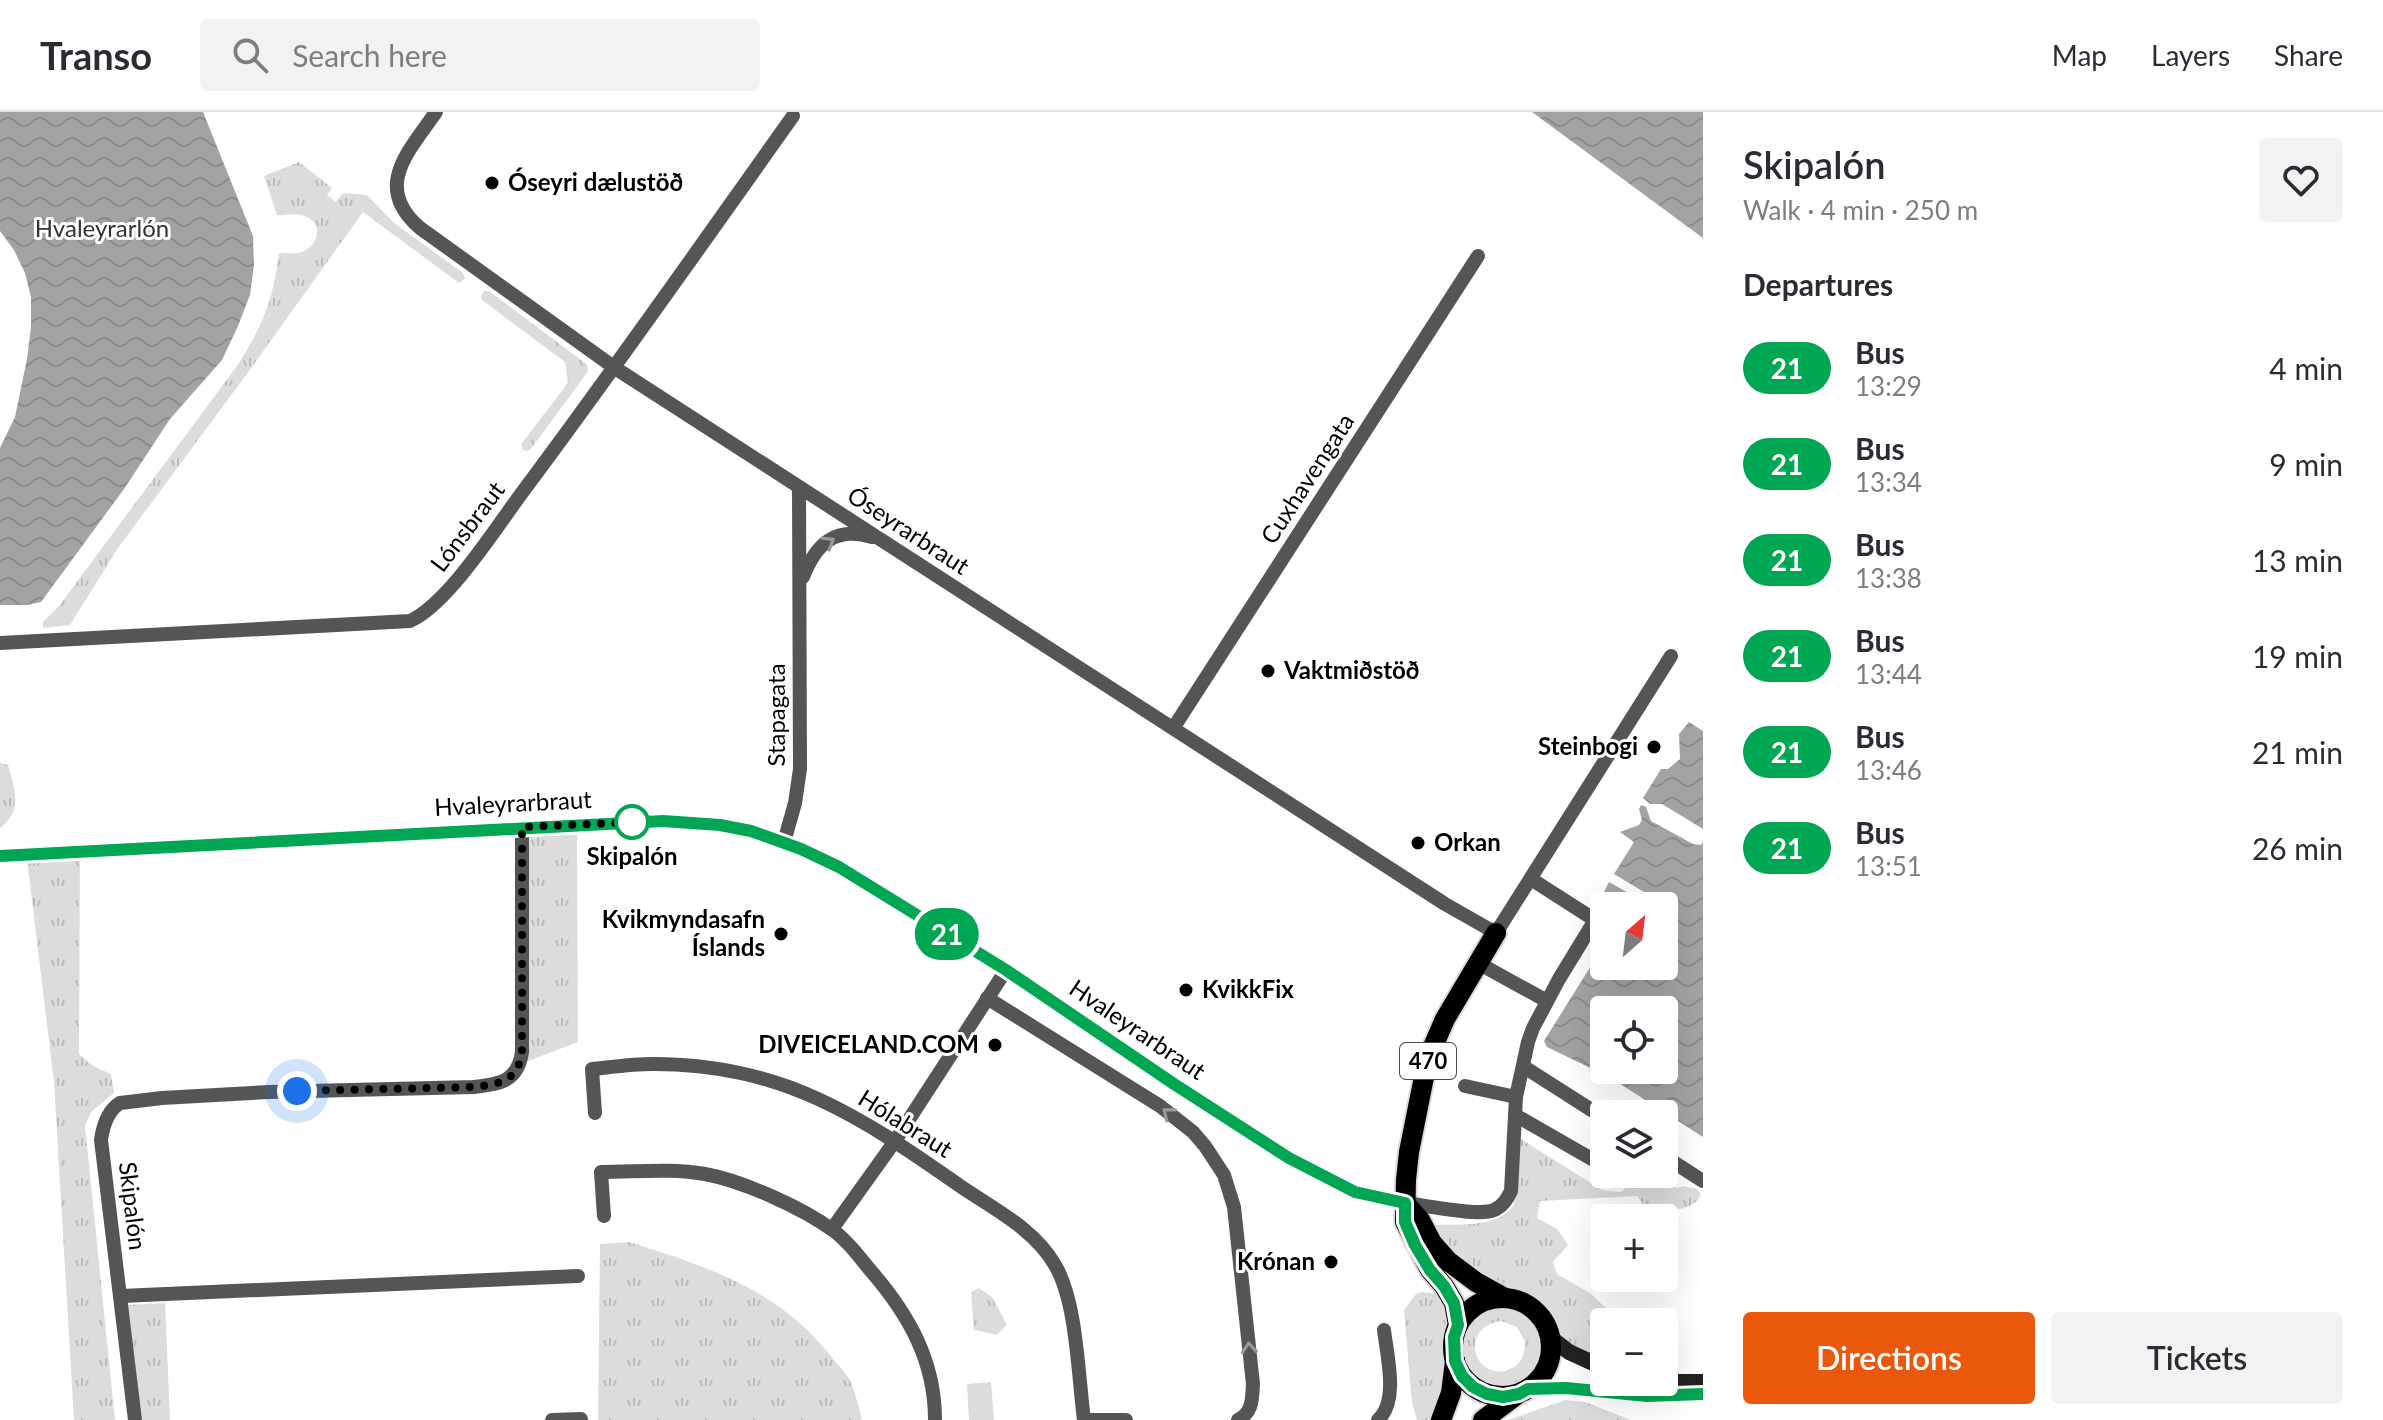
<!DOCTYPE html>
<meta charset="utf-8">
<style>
:root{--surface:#fff;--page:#f2f2f3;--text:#2b2b33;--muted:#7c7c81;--line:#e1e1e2;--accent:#ea580c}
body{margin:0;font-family:Lato,sans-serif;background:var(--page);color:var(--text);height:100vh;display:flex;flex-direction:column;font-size:30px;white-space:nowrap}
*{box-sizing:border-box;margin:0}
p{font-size:26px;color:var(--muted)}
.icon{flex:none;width:44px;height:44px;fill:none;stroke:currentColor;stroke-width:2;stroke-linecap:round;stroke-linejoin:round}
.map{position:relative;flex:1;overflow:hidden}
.side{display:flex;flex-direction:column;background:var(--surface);width:680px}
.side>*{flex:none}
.badge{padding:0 16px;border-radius:26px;font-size:28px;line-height:52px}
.needle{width:52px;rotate:28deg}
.controls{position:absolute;left:1590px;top:780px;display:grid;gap:16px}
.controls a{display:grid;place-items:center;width:88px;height:88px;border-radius:8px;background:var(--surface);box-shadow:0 8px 32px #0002;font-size:40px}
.you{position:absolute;width:40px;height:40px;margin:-20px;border:6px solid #fff;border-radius:50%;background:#1a73e8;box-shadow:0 0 0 12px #1a73e833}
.map>.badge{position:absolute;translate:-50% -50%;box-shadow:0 0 0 4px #fff}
h2{padding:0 40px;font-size:30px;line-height:72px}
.round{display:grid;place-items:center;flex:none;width:84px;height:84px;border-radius:8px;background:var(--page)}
.overview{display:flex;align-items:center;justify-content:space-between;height:136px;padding:0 40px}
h1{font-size:38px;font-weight:600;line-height:60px}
.action{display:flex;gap:16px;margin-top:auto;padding:16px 40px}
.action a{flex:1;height:92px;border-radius:8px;background:var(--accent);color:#fff;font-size:32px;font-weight:600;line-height:92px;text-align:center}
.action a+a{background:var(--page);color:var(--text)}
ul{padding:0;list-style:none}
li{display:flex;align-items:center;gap:24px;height:96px;padding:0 40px}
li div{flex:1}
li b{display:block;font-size:30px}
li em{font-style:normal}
li .badge{min-width:88px;font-weight:700;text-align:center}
header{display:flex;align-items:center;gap:48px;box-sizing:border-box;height:112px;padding:0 40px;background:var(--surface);border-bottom:2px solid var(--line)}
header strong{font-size:38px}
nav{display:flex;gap:44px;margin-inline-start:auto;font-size:28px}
.search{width:560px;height:72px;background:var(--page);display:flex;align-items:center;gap:20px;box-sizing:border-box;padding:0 28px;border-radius:8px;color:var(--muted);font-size:30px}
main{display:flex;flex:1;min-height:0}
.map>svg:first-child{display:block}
.grass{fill:url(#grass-tufts);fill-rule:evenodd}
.garden{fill:#dcdcdc}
.water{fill:url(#water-waves);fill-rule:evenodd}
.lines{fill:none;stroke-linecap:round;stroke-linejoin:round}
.primary-casing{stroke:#dbdbdb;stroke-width:24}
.minor{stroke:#555;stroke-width:14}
.tertiary{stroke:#555;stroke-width:16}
.secondary{stroke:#222;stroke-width:16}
.primary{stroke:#000;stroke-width:20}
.oneway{stroke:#999}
.line-casing{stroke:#fff;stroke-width:18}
.line{stroke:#00a651;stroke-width:12}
.walk{stroke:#000;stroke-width:8;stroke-dasharray:0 14.4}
.poi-dot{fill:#000;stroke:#fff;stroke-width:3}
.stop-dot{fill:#fff;stroke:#00a651;stroke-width:4}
.labels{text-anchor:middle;stroke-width:6;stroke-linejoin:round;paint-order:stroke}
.shield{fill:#fff;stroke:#4c4c4c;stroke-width:2}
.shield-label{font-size:22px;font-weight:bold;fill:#000}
.poi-label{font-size:24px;font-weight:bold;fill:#000;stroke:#fff;text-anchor:start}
.park-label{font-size:24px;fill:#333;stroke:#fff}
.street-label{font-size:24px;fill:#000;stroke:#fff}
.stop-label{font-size:24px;font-weight:bold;fill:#000;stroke:#fff}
</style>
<header>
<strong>Transo</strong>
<div class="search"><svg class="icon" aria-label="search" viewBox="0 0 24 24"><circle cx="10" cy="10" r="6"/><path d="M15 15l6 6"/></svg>Search here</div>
<nav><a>Map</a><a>Layers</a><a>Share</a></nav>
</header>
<main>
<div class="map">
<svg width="1703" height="1308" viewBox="0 0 1703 1308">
<defs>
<pattern id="grass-tufts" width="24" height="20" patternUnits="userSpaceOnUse" patternTransform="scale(2)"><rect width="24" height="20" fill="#dcdcdc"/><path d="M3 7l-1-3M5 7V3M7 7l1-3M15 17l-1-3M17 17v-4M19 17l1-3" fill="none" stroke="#bbb"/></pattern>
<pattern id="water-waves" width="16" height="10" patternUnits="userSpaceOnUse" patternTransform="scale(2)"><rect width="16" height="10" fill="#a3a3a3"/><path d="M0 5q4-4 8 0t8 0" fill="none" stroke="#8b8b8b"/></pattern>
</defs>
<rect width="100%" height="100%" fill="#fff"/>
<g class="grass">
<path d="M299,50L332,76L327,83L336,90L343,81L367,83L394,111L463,161L465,167L459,171L363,100L249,259L118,436L70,513L43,516V510L59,494L237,254C263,213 273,189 279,141C285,141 293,142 299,141C315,138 325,116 309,106C300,100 287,103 277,103L264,64Z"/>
<path d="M484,179H489L585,251L588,256L587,261L530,338L525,339L522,336V331L568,271L565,250L482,188L481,183Z"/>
<path d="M0,651L8,653C15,677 23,699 0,716Z"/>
<path d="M577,722L578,930L528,949L515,726Z"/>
<path d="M26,739H80L79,942L93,954L111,962L114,981L91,1000L85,1014L115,1308H74L54,970Z"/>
<path d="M1521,1027L1602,1078L1621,1080L1630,1072L1636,1062H1655L1677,1076L1683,1074L1697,1077L1701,1082C1694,1101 1665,1098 1648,1099L1637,1084L1540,1089L1537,1106L1557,1117L1568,1133L1553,1150L1557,1162L1590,1181L1621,1210H1604V1249L1565,1231L1554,1207L1545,1194L1533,1183L1498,1172L1463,1154L1437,1124L1435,1113C1462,1112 1496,1116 1514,1093L1512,1085Z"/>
<path d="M629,1130C708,1155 776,1176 830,1243C837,1252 848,1262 852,1273C856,1284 859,1296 862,1308H598L600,1132Z"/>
<path d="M979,1176L992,1185L1007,1213L997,1223L974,1218L971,1180Z"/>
<path d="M1422,1180L1441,1182L1448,1206L1446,1223L1452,1257L1434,1308H1417L1412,1291L1404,1198L1416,1182Z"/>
<path d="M165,1191L170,1308H132L127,1193Z"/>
<path d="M1497,1193C1525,1197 1549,1218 1537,1249C1534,1259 1525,1267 1516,1271C1462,1296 1429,1207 1497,1193ZM1501,1209L1517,1215L1525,1230C1525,1242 1522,1252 1510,1257C1476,1272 1456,1216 1501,1209Z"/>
<path d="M1565,1288L1585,1290L1631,1308H1508Z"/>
</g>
<path class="garden" d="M991,1270L994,1308H969L967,1272Z"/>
<g class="water">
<path d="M0,0H203L253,124L254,153L250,183L238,214L222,248L170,307L124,377L41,490L27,493H0V336L15,305L27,247L31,215V185L25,161L14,138L0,119Z"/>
<path d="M1532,0H1703V126Z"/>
<path d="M1689,610L1703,619V717L1662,692H1650L1643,686L1661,657H1668L1680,647L1679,622Z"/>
<path d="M1641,693L1646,695L1651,709L1693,732L1701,733L1703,730V1025L1611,966L1547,935L1544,929L1599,841L1604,827V854H1664V794H1618L1602,784L1609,770L1639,787L1644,780L1614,762L1634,730L1620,720L1639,713L1642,708L1639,697ZM1604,898H1664V958H1604Z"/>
</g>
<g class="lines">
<defs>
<g id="primary">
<path d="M1405,1091L1420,1108L1432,1131L1448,1149L1476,1170L1505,1186"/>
<circle cx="1502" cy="1235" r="49"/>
<path d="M1458,1213L1454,1191L1444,1174L1430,1158L1405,1110L1406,1068L1409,1040L1425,960L1432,937L1445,907L1496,821"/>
<path d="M1441,1308L1451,1281L1455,1249"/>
<path d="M1483,1308L1518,1282"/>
</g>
</defs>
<use href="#primary" class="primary-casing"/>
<g class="minor">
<path d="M436,0C409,39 372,75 420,116L615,256L1445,792L1496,821L1671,544"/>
<path d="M803,465C816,432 835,414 872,425"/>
<path d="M0,531L410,509C449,491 497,414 524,378C616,255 704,129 793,4"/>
<path d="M1174,615L1478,144"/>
<path d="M784,730L795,691L800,657L799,376"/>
<path d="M1478,851L1547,889"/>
<path d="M987,886L1160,994L1193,1020L1205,1034L1224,1063L1234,1095L1253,1272C1252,1287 1253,1300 1238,1308"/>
<path d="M1524,955L1604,1006"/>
<path d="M1465,974L1516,985"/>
<path d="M595,1001L592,957C612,955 632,952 653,952C783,952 860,1004 963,1076C996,1098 1035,1118 1055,1153C1077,1190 1078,1263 1084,1308H1126"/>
<path d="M1515,1003L1604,1054"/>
<path d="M1664,1044L1703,1069"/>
<path d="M1618,1062H1619"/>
<path d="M1405,1091C1425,1093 1478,1105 1494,1098C1503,1094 1507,1087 1511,1079L1516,985L1528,930L1533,916L1559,867L1595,808L1531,767"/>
<path d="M604,1104L601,1060C637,1060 670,1056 705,1062C743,1069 803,1096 834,1119C849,1130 860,1146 871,1159C909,1203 935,1249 935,1308"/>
<path d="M832,1117L895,1029L1006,858"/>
<path d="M121,1184L578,1164"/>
<path d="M135,1308L101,1028C103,1014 107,999 120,991L162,986L269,980L473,975C499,972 518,970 522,940V715"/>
<path d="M552,1308L581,1307"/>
<path d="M1378,1308C1399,1289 1387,1244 1384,1218"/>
</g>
<path class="tertiary" d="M0,744L663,709L720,713L751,719L801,737L839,755L1006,858L1174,972L1289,1046L1355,1080L1405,1091"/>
<g class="secondary">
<path d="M1551,1226L1569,1240L1604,1256"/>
<path d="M1661,1270H1703"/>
<path d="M1528,1277L1566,1276L1647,1284L1703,1282"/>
</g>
<use href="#primary" class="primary"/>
</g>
<defs><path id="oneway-chevron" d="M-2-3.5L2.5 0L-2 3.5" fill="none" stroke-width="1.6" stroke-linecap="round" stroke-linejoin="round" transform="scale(2)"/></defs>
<g class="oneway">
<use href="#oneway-chevron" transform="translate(829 430) rotate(-31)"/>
<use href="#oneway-chevron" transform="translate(1168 1001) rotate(-142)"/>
<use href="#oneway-chevron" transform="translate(1249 1236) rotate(-95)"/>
</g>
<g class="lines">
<defs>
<path id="line" d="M0,744L663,709L720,713L751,719L801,737L839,755L1006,858L1174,972L1289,1046L1355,1080L1405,1091V1110L1415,1133L1430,1158L1444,1174L1454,1191L1458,1213L1454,1225L1455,1249L1462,1264L1473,1275L1487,1282L1503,1285L1519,1282L1528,1277L1566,1276L1647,1284L1703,1282"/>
</defs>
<use href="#line" class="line-casing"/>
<use href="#line" class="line"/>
<path class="walk" d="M297,979L473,975C499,972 518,970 522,940V715L639,710H632"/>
</g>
<g class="poi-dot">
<circle cx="492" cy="71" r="8"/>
<circle cx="1268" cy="559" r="8"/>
<circle cx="1654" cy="635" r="8"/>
<circle cx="1418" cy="731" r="8"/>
<circle cx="781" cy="822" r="8"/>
<circle cx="1186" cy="878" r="8"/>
<circle cx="995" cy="933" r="8"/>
<circle cx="1331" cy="1150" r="8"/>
</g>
<circle class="stop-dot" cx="632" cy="710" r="16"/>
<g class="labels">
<rect class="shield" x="1400" y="931" width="56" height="36" rx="6"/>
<g class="shield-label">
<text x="1428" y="957">470</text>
</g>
<g class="poi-label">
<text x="508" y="79">Óseyri dælustöð</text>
<text x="1284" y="567">Vaktmiðstöð</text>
<text x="1638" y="643" text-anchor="end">Steinbogi</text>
<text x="1434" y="739">Orkan</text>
<text x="765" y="816" text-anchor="end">Kvikmyndasafn<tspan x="765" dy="28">Íslands</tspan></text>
<text x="1202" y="886">KvikkFix</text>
<text x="979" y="941" text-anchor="end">DIVEICELAND.COM</text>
<text x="1315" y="1158" text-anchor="end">Krónan</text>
</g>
<g class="park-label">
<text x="102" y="125">Hvaleyrarlón</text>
</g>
<g class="street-label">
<text transform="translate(1308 367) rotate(-57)" y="8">Cuxhavengata</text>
<text transform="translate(468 415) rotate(-53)" y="8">Lónsbraut</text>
<text transform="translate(908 419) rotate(33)" y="8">Óseyrarbraut</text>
<text transform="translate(777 603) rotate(-90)" y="8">Stapagata</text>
<text transform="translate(513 692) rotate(-3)" y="8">Hvaleyrarbraut</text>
<text transform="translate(1137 918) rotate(34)" y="8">Hvaleyrarbraut</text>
<text transform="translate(905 1012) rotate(32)" y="8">Hólabraut</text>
<text transform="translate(132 1094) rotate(83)" y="8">Skipalón</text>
</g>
<g class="stop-label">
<text x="632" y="753">Skipalón</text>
</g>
</g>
</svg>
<div class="controls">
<a><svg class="needle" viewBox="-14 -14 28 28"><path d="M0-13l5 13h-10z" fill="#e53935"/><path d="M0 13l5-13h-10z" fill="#7c7c81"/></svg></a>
<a><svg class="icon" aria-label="locate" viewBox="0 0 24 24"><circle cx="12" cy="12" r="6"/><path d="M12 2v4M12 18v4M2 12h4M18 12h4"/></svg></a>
<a><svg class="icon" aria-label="layers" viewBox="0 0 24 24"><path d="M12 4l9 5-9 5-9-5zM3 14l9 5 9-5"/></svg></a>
<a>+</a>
<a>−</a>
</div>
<div class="you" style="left:297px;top:979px"></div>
<b class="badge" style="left:947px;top:822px;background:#00a651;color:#fff">21</b>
</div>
<section class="side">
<div class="overview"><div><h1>Skipalón</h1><p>Walk · 4 min · 250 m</p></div><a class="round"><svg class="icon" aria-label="heart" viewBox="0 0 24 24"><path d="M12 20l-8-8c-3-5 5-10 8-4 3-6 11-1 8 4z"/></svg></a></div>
<h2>Departures</h2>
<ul>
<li><span class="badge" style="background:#00a651;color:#fff">21</span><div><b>Bus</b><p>13:29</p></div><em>4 min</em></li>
<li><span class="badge" style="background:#00a651;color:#fff">21</span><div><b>Bus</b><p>13:34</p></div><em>9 min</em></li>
<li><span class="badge" style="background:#00a651;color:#fff">21</span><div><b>Bus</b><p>13:38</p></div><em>13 min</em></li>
<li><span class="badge" style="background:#00a651;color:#fff">21</span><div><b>Bus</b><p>13:44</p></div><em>19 min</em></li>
<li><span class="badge" style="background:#00a651;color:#fff">21</span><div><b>Bus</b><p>13:46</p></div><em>21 min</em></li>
<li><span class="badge" style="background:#00a651;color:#fff">21</span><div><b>Bus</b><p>13:51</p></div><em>26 min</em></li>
</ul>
<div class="action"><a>Directions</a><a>Tickets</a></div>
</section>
</main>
